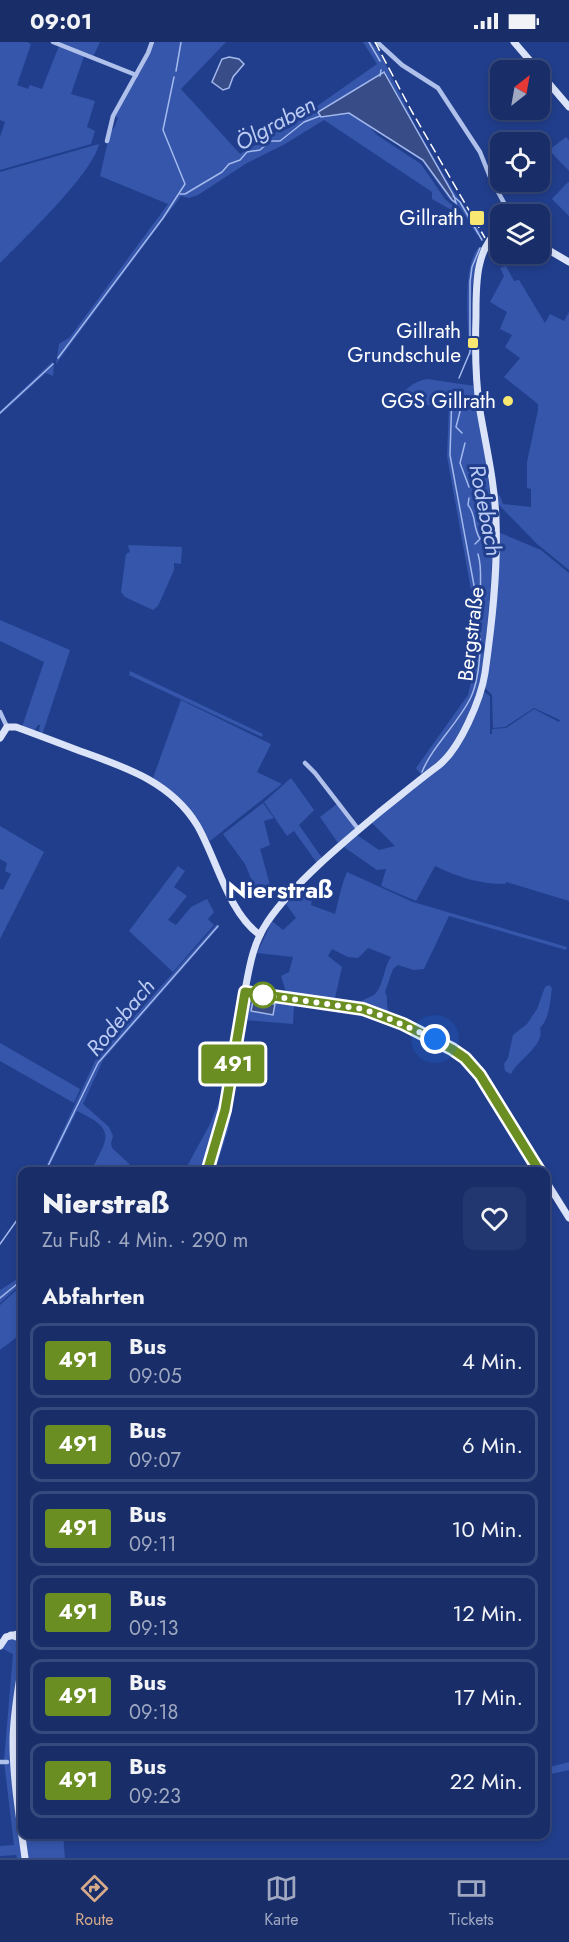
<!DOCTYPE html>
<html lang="de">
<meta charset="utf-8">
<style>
:root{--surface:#192e69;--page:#22366f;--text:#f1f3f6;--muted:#9fa8c0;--line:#374a7d;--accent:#d6ab8b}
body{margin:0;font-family:Jost,sans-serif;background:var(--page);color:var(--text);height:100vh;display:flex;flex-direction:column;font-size:22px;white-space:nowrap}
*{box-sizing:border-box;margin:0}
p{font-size:20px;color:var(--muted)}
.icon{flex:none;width:33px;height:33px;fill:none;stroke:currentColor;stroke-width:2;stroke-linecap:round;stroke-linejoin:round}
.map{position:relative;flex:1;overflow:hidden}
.side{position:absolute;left:18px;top:1125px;width:532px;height:672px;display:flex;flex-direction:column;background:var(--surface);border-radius:12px;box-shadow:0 3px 9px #0003,0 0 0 2px var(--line)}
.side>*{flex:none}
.badge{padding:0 12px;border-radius:4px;font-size:21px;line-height:39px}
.needle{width:39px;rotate:31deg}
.buttons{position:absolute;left:490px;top:18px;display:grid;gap:12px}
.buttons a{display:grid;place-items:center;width:60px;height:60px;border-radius:12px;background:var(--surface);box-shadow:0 3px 9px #0003,0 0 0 2px var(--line);font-size:30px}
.you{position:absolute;width:30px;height:30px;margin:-15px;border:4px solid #fff;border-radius:50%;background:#1a73e8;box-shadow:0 0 0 9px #1a73e833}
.map>.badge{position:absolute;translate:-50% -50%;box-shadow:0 0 0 3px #fff}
h2{padding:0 24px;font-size:22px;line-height:54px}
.round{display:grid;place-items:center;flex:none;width:63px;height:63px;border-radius:12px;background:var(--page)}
.summary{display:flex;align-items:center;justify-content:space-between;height:102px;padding:0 24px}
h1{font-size:28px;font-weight:800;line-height:45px}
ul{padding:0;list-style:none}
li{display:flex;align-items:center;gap:18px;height:75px;margin:0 12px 9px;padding:0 12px;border:3px solid var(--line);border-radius:12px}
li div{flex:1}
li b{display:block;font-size:22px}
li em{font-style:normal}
li .badge{min-width:66px;font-weight:700;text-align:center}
.status{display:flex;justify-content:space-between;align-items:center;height:42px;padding:0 30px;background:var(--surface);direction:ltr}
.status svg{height:16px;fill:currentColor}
.dock{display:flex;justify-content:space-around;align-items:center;height:84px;border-top:2px solid var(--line);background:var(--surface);font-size:16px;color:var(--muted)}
.dock a{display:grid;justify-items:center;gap:3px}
.dock .active{color:var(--accent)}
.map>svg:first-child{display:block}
.green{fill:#3556aa}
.water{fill:#384d87;stroke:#a3b8ed;stroke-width:1.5}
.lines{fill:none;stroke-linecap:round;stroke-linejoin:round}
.stream{stroke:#a3b8ed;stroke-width:1.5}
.street{stroke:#afc0eb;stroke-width:4.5}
.secondary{stroke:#dbe3f9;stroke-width:7}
.rail{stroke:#fff;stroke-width:1.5;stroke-dasharray:10 4.5;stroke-linecap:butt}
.line-casing{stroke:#fff;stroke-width:14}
.line{stroke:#6b8e23;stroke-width:9}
.walk{stroke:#fff;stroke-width:6;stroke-dasharray:0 10.8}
.poi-dot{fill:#f8e871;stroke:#213e8c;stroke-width:2}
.stop-dot{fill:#fff;stroke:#6b8e23;stroke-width:3}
.labels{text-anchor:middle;stroke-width:6;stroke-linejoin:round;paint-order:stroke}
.poi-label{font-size:21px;fill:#fff;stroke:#213e8c;text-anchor:end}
.street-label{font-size:21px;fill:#fff;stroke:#213e8c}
.water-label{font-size:22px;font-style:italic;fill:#bbcbf3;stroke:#213e8c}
.quarter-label{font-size:24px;font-weight:bold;fill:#fff;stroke:#213e8c}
</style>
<div class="status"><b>09:01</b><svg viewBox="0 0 49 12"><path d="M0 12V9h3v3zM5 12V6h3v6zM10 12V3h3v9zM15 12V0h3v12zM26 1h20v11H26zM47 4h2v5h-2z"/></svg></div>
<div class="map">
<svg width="569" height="1816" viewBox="0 0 569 1816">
<rect width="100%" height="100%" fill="#213e8c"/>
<g class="green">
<path d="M0,0H27L31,2L17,43L28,47L30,43L42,47L59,4L84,14L71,52L95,59L87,85L95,89L91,102L0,128V95L5,80L0,78Z"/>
<path d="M56,0H100L93,15Z"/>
<path d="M155,0H226L181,47L240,112L310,69L377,22L363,0H371L379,9L415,83L451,145L481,191L477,193L461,167L449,157L422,119L368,83L377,93L421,122L445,157L459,169L455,170L432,157V150L324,78L285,102L247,121L198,153L189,156L181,154L56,322L59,302L70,295L168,162L100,134L110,90L114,86L118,76L114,74Z"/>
<path d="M566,95L569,98V129L549,108Z"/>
<path d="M99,102C93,131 24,197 0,221V130Z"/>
<path d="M568,140L569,141V174L552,157Z"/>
<path d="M479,205L482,206C467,239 472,278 472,313H469C469,286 461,225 479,205Z"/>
<path d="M506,224L514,239L519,238L545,281L550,272L564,279L569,270V528L537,502L497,461L496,452L500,454L503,462L531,465V447L527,446V420L538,368V362L504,335L520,316L505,305L512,293L500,287L507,270L490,260L504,234L500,226Z"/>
<path d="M52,320L54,321L53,334L46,331L0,373V369Z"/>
<path d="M427,337L475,344L494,480L491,537L484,624L479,646L490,654V692H492V687L506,686L534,667L559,680L560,678L534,666L505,685L493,686L492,653L484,645L498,490L541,508L569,531V859L506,840L505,842C479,842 458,835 435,824L416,859L381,844L386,827L377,828L344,805L357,793L379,808L395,804L371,780L424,737L416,726L468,653L477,614L478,587L447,414L449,364L445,363H401L395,360C402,349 414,339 427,337Z"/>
<path d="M128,503L182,505L181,522L174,521V528L158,564L153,568L125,555L121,550L126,512L130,510Z"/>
<path d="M0,578L70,608L42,693L39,688L40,683H38L34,689L22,685L44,620L0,599Z"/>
<path d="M130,629L263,692L262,695L129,633Z"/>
<path d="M181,658L271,702L257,730L282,742L210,799L198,782L153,736Z"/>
<path d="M291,736L314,768L299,783L322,816L317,821L294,789L287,794L264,760Z"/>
<path d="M263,761L274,776L264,779L270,803L260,807L272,850L260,858L245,822L223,792Z"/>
<path d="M337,762L355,786L338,801L320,775Z"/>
<path d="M0,784L44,810L0,897V847L3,848L11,832L5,829L7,821L0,817Z"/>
<path d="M178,824L185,829L174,845L187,854L168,878L176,883L191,865L207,857L214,870L208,877L214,883L173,930L129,889Z"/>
<path d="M347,830L413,860L567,905L566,908L449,874L424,927L414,928L398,923L393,927L385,950C389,956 385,963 389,970L426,986L429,989C451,1000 478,1014 488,1038L466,1014L358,965C360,956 370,957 376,951C384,941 384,924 391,915L368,906L358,916L348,915L332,907L328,914L342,925L334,960L287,953L281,934L289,930L293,915L257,911L272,879L283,888L296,876L286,862L299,849L312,858L311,863L335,872C339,857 341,844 347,830Z"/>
<path d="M217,882L219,885L103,1018L83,1062L109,1085L113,1094L111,1101L112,1106L137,1129H91C108,1095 117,1088 77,1069L47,1129H44L96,1017Z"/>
<path d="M549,943L552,946C550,959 550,976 540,986C545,1004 518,1017 511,1032L505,1029L504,1022L508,1016L513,993L527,982L537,967L545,945Z"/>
<path d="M249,954L293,958L294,964L293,982L244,978L229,1085L215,1129L211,1130C231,1073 236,1013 247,955Z"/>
<path d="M303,962L366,971L393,980L458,1013L477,1032L509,1085C494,1062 480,1035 459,1017C448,1008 432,1001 419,995C377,977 348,969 303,962Z"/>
<path d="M0,1001L80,1047L74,1061L0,1019Z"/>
<path d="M221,1055H223L214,1096L203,1129L184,1130L210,1082Z"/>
<path d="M22,1234V1241L0,1261V1248Z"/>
<path d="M22,1243V1291L0,1308V1263Z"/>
<path d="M13,1596L19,1599L21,1615L14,1658L22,1816H17L16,1813L0,1814V1804L14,1803L4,1719L13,1612L1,1606L5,1598Z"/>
<path d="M22,1634L20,1668L22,1669V1785L15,1710L16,1687Z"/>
<path d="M569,1720V1728L546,1733V1726Z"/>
<path d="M24,1793H63L65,1816H26Z"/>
</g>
<g class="water">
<path d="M229,15L239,17L244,22L233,35L229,46L223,48L212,40L222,17Z"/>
<path d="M384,30L454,154L456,161L452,158L423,118L349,71L321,75L318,70Z"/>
<path d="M253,959L275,962L273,973L251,969Z"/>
</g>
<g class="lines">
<g class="stream">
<path d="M369,0L380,19"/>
<path d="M176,29L181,0"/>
<path d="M380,34L381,28"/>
<path d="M180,152H185L222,130L229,122L240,118L247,110L260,108L270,99H280L304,80L320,74"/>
<path d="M453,154L460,160L482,198"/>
<path d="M58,316L163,176L185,142L163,88L174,35"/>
<path d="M459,336L470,310V240L472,225L480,206"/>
<path d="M452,355H460L463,358L456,385L462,391"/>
<path d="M0,371L53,322"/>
<path d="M465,401L460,421L469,445"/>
<path d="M469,456L468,463C477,474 472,484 480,497L475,502"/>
<path d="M478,562L481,559C479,543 483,528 478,512"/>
<path d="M422,730C433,703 458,682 471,655C481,633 481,601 480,576L450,413L452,351"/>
<path d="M45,1130L98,1021L218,884"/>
<path d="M0,1202L22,1171"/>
<path d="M0,1256L22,1238"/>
</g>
<g class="street">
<path d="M53,0L136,33"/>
<path d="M377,0L402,23L438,46L480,110L490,135L510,172"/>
<path d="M107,99L113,74L148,11L152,0"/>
<path d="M0,670L7,685"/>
<path d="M305,721L315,731L359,788"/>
<path d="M0,1720H7"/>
</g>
<g class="secondary">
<path d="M514,0L538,28"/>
<path d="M540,31L569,65"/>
<path d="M540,203L569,220"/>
<path d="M0,696L7,685H16C38,693 59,701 80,709C125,725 171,740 197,783C216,815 228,871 260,893"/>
<path d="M245,950L363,967L403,982L452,1007L465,1016L484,1038L540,1130"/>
<path d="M207,1130C229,1073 232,1013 244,954C249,928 252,902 268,879C294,841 345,799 381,769C400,754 419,738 438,724C460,707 481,657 485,631C492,581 498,529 496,478C495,442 486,404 480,369C475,337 475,305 476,274C476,244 475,206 501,186"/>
<path d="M546,1139L569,1176"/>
<path d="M11,1593L22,1597"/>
<path d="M0,1604L6,1595L22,1591"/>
<path d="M22,1622C18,1648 13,1674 13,1700C13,1739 20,1778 25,1816"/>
</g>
<path class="rail" d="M375,0L411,68L485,196"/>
</g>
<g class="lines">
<defs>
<path id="line" d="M207,1130L225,1068L245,950L363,967L403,982L452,1007L465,1016L480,1033L540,1130"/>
</defs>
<use href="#line" class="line-casing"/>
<use href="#line" class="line"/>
<path class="walk" d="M263,953L363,967L385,975L435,997"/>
</g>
<g class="poi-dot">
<rect x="469" y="168" width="16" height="16" rx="3"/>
<rect x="467" y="295" width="12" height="12" rx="3"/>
<circle cx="508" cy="359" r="6"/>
</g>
<circle class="stop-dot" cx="263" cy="953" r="12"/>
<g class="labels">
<g class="poi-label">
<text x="464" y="183">Gillrath</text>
<text x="461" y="296">Gillrath<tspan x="461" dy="24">Grundschule</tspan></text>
<text x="496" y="366">GGS Gillrath</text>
</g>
<g class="street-label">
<text transform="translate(471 592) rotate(-83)" y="7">Bergstraße</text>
</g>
<g class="water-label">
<text transform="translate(275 81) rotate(-29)" y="8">Ölgraben</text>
<text transform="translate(486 468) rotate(79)" y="8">Rodebach</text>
<text transform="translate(120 975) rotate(-50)" y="8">Rodebach</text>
</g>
<g class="quarter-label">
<text x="280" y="856">Nierstraß</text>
</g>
</g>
</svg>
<div class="buttons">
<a><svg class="needle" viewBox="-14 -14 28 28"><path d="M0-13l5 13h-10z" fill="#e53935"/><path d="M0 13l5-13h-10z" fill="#9fa8c0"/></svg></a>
<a><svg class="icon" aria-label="locate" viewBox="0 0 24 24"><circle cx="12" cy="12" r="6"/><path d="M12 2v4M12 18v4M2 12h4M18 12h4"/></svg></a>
<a><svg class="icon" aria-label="layers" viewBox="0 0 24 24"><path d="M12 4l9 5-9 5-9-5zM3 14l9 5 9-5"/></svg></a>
</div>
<div class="you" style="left:435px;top:997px"></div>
<b class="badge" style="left:233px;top:1022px;background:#6b8e23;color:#fff">491</b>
<section class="side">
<div class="summary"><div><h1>Nierstraß</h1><p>Zu Fuß · 4 Min. · 290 m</p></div><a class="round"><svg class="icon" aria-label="heart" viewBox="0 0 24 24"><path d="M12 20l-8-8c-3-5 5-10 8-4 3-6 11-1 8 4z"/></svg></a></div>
<h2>Abfahrten</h2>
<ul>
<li><span class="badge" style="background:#6b8e23;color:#fff">491</span><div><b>Bus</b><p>09:05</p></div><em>4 Min.</em></li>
<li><span class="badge" style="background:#6b8e23;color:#fff">491</span><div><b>Bus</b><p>09:07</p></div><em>6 Min.</em></li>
<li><span class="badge" style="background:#6b8e23;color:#fff">491</span><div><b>Bus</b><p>09:11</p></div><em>10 Min.</em></li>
<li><span class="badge" style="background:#6b8e23;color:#fff">491</span><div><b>Bus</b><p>09:13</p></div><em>12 Min.</em></li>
<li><span class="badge" style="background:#6b8e23;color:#fff">491</span><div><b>Bus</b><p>09:18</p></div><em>17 Min.</em></li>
<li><span class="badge" style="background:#6b8e23;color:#fff">491</span><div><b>Bus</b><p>09:23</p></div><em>22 Min.</em></li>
</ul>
</section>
</div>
<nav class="dock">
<a class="active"><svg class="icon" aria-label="directions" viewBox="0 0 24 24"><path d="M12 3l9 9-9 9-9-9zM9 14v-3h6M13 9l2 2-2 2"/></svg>Route</a>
<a><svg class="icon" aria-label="map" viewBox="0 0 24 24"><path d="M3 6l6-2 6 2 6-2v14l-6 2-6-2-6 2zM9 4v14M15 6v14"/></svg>Karte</a>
<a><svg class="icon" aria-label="tickets" viewBox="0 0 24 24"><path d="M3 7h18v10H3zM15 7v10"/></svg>Tickets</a>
</nav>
